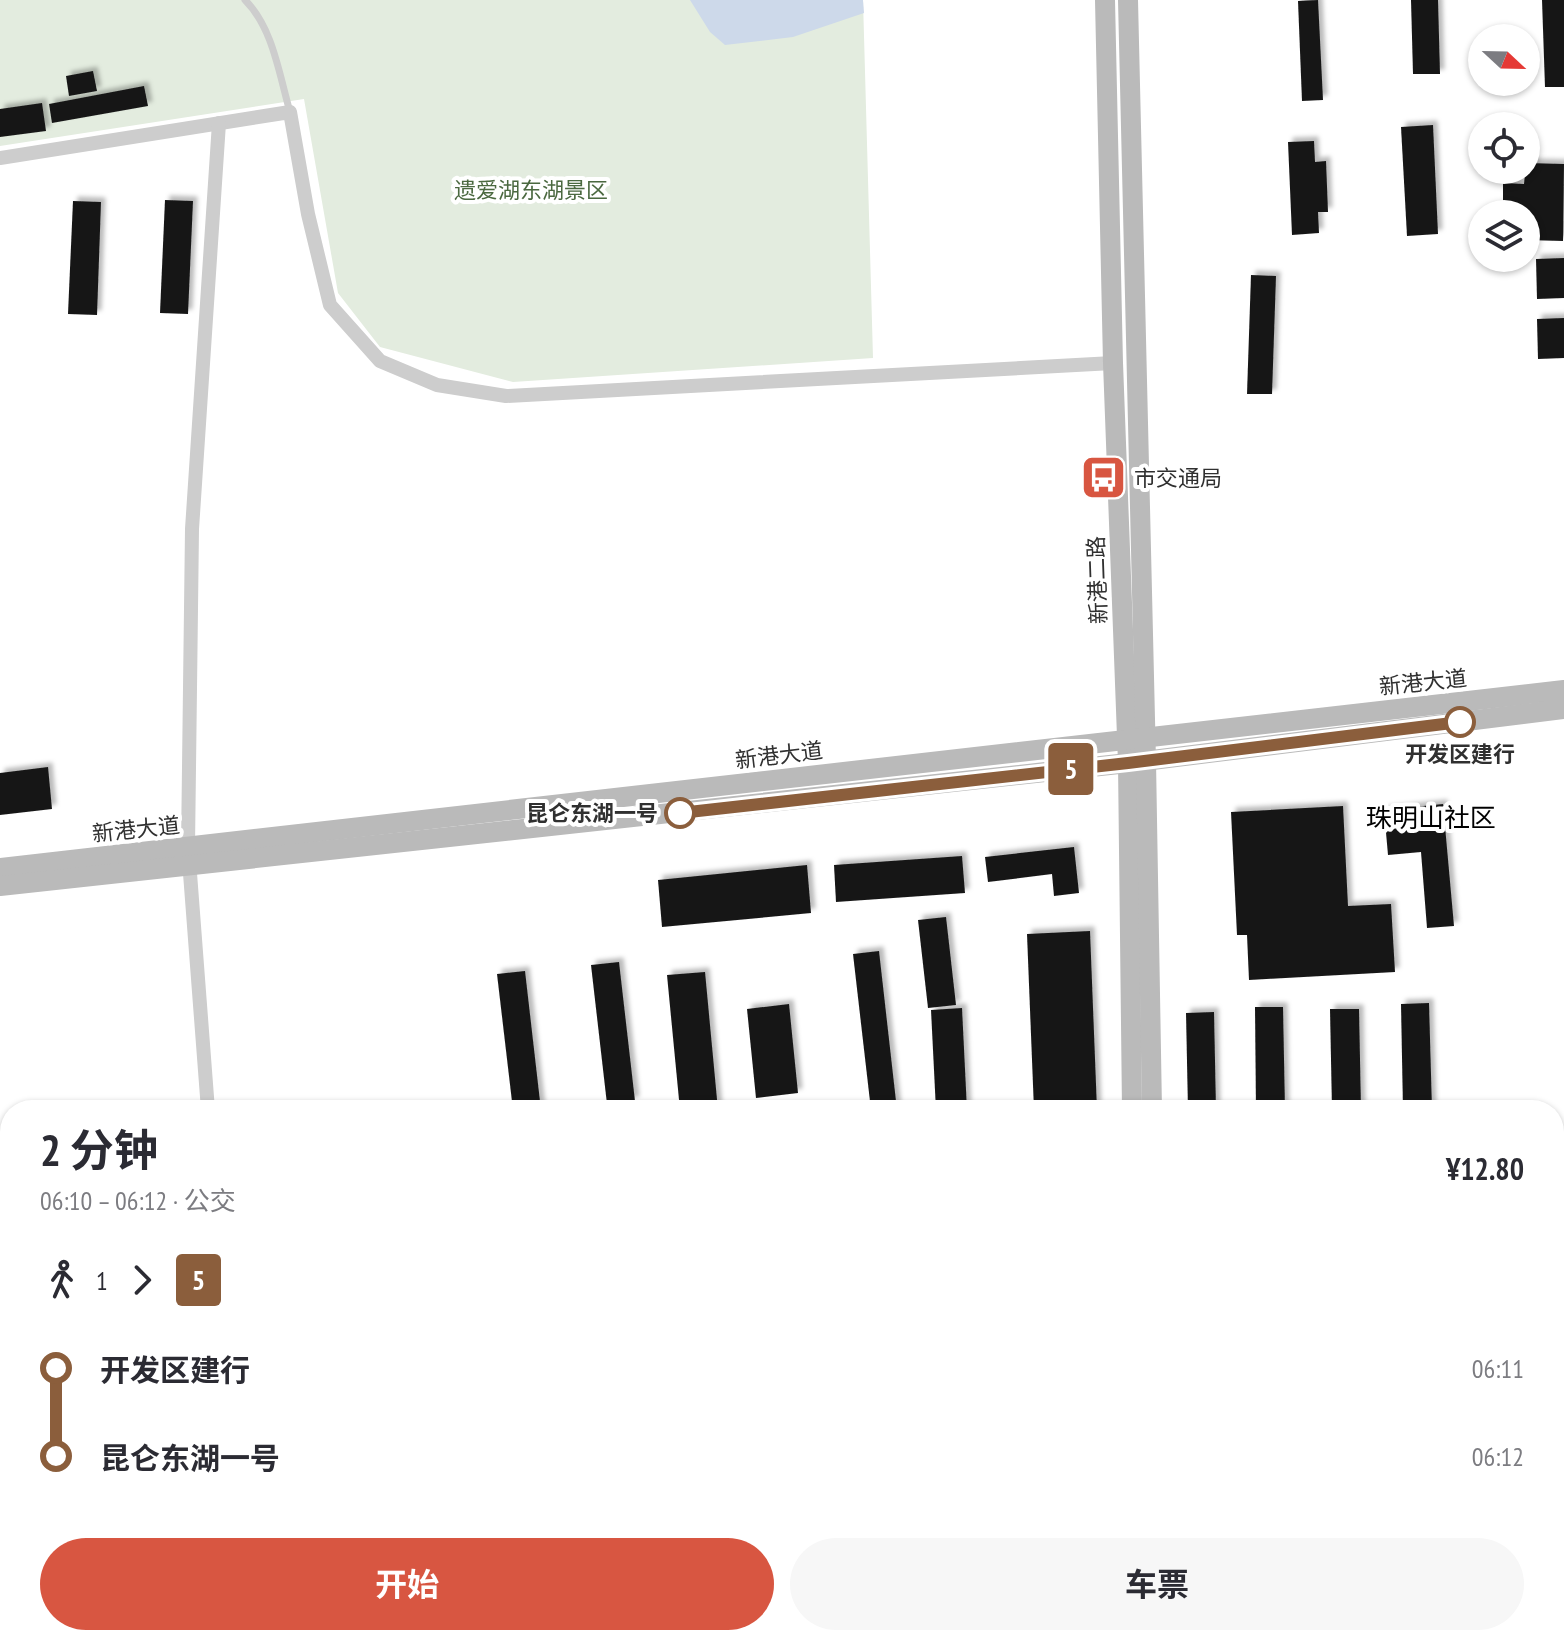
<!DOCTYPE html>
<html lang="zh">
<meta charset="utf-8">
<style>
:root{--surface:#fff;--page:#f7f7f7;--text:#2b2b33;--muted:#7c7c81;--accent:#d85641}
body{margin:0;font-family:"PT Sans Narrow","Noto Sans SC",sans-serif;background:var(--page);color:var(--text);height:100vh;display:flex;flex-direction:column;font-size:30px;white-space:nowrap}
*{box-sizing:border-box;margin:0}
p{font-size:26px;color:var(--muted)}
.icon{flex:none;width:44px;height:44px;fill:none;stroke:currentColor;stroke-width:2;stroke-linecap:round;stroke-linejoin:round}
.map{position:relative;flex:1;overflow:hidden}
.details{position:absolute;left:0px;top:1100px;width:1564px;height:546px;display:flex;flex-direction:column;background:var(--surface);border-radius:32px 32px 0 0;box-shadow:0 2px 6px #0004}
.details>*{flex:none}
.badge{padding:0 16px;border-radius:6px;font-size:28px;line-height:52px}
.needle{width:52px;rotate:112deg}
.tools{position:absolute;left:1468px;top:24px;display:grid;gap:16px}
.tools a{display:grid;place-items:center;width:72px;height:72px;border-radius:50%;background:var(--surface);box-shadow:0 2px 6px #0004;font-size:40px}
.map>.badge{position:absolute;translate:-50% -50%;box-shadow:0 0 0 4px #fff}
.legs{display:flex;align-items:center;gap:12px;height:88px;padding:0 40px;font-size:26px}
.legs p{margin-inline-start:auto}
.overview{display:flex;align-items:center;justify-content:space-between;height:136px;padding:0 40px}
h1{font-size:44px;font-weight:700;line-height:60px}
.cta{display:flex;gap:16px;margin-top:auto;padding:16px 40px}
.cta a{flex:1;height:92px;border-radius:48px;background:var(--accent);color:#fff;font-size:32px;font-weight:700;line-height:92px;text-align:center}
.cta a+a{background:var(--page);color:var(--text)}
ul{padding:0 40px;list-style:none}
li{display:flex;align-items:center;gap:28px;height:88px;font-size:30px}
li i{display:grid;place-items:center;width:12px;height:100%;margin:0 10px;background:currentColor}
li i::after{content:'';width:20px;height:20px;margin:-10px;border:6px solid;border-radius:50%;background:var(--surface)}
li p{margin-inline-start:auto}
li:first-child i{background:linear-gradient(#0000 50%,currentColor 0)}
li:last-child i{background:linear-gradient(currentColor 50%,#0000 0)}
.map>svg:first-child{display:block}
.green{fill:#e3ecdf}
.water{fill:#cdd9ea}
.building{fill:#171717;filter:url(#shadow)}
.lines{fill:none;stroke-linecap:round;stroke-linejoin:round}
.service{stroke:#cdcdcd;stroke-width:7}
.minor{stroke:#cdcdcd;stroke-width:14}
.secondary{stroke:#bababa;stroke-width:20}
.line-1-casing{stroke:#fff;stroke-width:18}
.line-1{stroke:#8b5e3c;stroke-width:12}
.stop-1-dot{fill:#fff;stroke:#8b5e3c;stroke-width:4}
.labels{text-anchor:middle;stroke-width:8;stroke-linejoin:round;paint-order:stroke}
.park-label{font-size:22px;fill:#4b6940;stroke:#fff}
.poi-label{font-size:22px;fill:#303030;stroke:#fff;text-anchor:start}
.street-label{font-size:22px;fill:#303030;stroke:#fff}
.stop-label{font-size:22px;font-weight:bold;fill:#303030;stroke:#fff}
.quarter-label{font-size:26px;fill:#000;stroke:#fff}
</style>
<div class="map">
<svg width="1564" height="1645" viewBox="0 0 1564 1645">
<defs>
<filter id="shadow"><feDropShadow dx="4.5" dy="-4.5" stdDeviation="2" flood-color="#0004"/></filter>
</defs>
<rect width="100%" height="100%" fill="#fff"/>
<path class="green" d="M0,0H863L873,358L513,382L380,347L338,293L304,99L0,146Z"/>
<path class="water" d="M690,0H863L864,13L793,37L725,45L710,32Z"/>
<g class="building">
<path d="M1318,0L1323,100L1302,101L1298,1Z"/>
<path d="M1411,0H1438L1440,74H1413Z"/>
<path d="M1542,0H1564V87H1545Z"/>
<path d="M93,71L97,91L69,96L66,76Z"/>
<path d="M144,86L148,106L52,123L49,104Z"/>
<path d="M42,103L46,131L0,137V109Z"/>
<path d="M1433,125L1438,234L1407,236L1401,127Z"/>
<path d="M1314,141L1315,162L1326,161L1328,212H1318L1319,233L1292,235L1288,142Z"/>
<path d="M1526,163L1564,164L1563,241L1526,240V214H1503V183L1524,184Z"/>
<path d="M165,200L193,201L188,314L160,313Z"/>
<path d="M73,201L101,202L97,315L68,314Z"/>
<path d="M1564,258V298L1537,299L1536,259Z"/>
<path d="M1251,275L1276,276L1272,394H1247Z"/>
<path d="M1564,318V358L1538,359L1537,319Z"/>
<path d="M48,767L52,809L0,815V773Z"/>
<path d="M1443,804L1454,926L1427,928L1421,852L1388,855L1384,810Z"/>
<path d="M1343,806L1348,906L1391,904L1395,972L1249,980L1247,935H1237L1231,812Z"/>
<path d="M1074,847L1079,893L1054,896L1052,874L988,882L985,857Z"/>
<path d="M962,856L965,893L836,902L834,865Z"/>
<path d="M807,865L811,913L662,927L658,880Z"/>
<path d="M946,917L956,1005L928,1008L918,920Z"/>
<path d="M1090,931L1097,1110H1034L1027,934Z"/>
<path d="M879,951L897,1110H871L853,954Z"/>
<path d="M619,962L635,1101L607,1104L591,965Z"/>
<path d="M525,971L541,1110H513L497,974Z"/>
<path d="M705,972L718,1110H680L667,975Z"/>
<path d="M1429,1003L1432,1110H1403L1401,1004Z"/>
<path d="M789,1004L798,1093L756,1098L747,1009Z"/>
<path d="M1255,1007H1283L1285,1110H1256Z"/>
<path d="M962,1008L967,1110H936L931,1010Z"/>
<path d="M1330,1009H1359L1361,1110H1332Z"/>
<path d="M1214,1012L1216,1110H1188L1186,1013Z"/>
<path d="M1564,1635V1645H1544V1636Z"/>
<rect x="1067" y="1636" width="38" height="9"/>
<rect x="1185" y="1636" width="42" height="9"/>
<rect x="1401" y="1636" width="33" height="9"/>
</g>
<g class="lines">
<path class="service" d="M245,0C273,28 279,74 290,112"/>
<g class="minor">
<path d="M0,158L290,112L308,214L330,305L380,361L437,385L506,396L1113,363"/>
<path d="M208,1110L188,847L192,529L219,123"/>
<path d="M1554,1375L1564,1374"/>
<path d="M0,1557L10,1556"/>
<path d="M47,1645L48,1636"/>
</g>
<g class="secondary">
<path d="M1105,0L1113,363L1128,763L1132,1110"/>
<path d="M1128,0L1146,761L1152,1110"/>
<path d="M0,868L1564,690"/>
<path d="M0,886L1128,763L1564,709"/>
<path d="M1137,1636V1645"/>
<path d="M1159,1636V1645"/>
</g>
</g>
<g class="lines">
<defs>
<path id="line-1" d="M680,813L1128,763L1460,722"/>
</defs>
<use href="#line-1" class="line-1-casing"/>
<use href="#line-1" class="line-1"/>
</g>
<defs>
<symbol id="bus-square" viewBox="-11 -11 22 22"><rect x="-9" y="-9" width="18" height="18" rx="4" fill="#d85641" stroke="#fff"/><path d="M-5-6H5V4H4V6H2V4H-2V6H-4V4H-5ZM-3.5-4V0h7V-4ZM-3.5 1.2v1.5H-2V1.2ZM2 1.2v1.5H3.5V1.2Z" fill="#fff"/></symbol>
</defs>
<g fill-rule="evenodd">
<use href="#bus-square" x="1078" y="452" width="51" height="51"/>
</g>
<g class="stop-1-dot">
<circle cx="1460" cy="722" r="14"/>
<circle cx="680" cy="813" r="14"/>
</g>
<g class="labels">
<g class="park-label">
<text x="531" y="198">遗爱湖东湖景区</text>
</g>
<g class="poi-label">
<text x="1134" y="486">市交通局</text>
</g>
<g class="street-label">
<text transform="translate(1097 580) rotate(-92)" y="8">新港二路</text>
<text transform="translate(1423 682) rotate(-6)" y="8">新港大道</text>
<text transform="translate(779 755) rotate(-7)" y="8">新港大道</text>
<text transform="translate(136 829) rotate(-6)" y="8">新港大道</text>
</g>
<g class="stop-label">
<text x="1460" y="762">开发区建行</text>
<text x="658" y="821" text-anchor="end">昆仑东湖一号</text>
</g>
<g class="quarter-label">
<text x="1431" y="827">珠明山社区</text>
</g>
</g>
</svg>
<div class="tools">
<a><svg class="needle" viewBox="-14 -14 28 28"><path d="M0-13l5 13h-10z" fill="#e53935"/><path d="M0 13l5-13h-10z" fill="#7c7c81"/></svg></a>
<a><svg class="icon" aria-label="locate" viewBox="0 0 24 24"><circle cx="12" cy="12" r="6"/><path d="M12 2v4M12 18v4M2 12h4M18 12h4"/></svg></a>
<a><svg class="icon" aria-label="layers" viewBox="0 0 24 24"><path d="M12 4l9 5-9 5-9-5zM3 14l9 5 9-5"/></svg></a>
</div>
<b class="badge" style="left:1071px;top:769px;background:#8b5e3c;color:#fff">5</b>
<section class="details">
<div class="overview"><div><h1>2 分钟</h1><p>06:10 – 06:12 · 公交</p></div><b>¥12.80</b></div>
<div class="legs"><svg class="icon" aria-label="walk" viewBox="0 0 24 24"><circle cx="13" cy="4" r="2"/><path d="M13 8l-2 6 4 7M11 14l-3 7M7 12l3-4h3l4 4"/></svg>1<svg class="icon" aria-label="forward" viewBox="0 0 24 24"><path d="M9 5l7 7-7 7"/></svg><b class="badge" style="background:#8b5e3c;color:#fff">5</b></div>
<ul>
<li><i style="color:#8b5e3c"></i><b>开发区建行</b><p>06:11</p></li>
<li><i style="color:#8b5e3c"></i><b>昆仑东湖一号</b><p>06:12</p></li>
</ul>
<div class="cta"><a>开始</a><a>车票</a></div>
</section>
</div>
